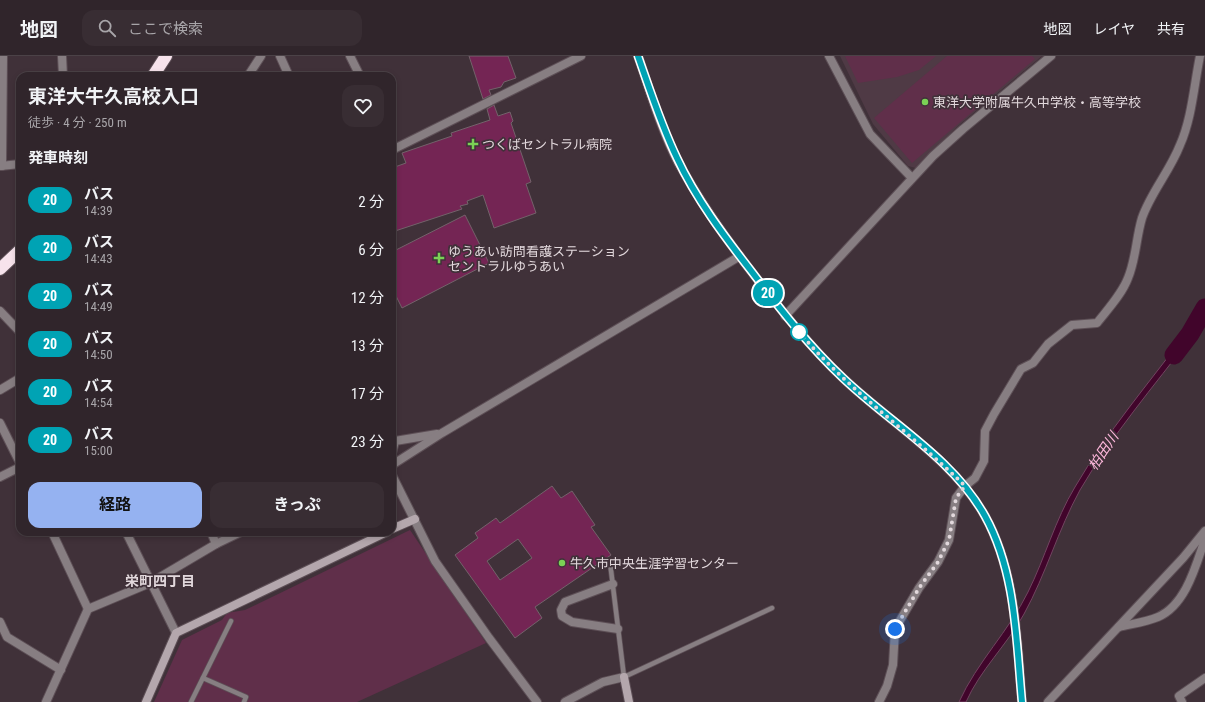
<!DOCTYPE html>
<html lang="ja">
<meta charset="utf-8">
<style>
:root{--surface:#30252b;--page:#382d33;--text:#f1f3f6;--muted:#a8a5a9;--line:#4b4247;--accent:#95b2f1}
body{margin:0;font-family:"Roboto Condensed","Noto Sans JP",sans-serif;background:var(--page);color:var(--text);height:100vh;display:flex;flex-direction:column;font-size:15px;white-space:nowrap}
*{box-sizing:border-box;margin:0}
p{font-size:13px;color:var(--muted)}
.icon{flex:none;width:22px;height:22px;fill:none;stroke:currentColor;stroke-width:2;stroke-linecap:round;stroke-linejoin:round}
.map{position:relative;flex:1;overflow:hidden}
.drawer{position:absolute;left:16px;top:16px;width:380px;height:464px;display:flex;flex-direction:column;background:var(--surface);border-radius:12px;box-shadow:0 2px 6px #0003,0 0 0 1px var(--line)}
.drawer>*{flex:none}
.badge{padding:0 8px;border-radius:13px;font-size:14px;line-height:26px}
.you{position:absolute;width:20px;height:20px;margin:-10px;border:3px solid #fff;border-radius:50%;background:#1a73e8;box-shadow:0 0 0 6px #1a73e833}
.map>.badge{position:absolute;translate:-50% -50%;box-shadow:0 0 0 2px #fff}
h2{padding:0 12px;font-size:15px;line-height:36px}
.round{display:grid;place-items:center;flex:none;width:42px;height:42px;border-radius:12px;background:var(--page)}
.headline{display:flex;align-items:center;justify-content:space-between;height:68px;padding:0 12px}
h1{font-size:19px;font-weight:700;line-height:30px}
.action{display:flex;gap:8px;margin-top:auto;padding:8px 12px}
.action a{flex:1;height:46px;border-radius:12px;background:var(--accent);color:#111;font-size:16px;font-weight:700;line-height:46px;text-align:center}
.action a+a{background:var(--page);color:var(--text)}
ul{padding:0;list-style:none}
li{display:flex;align-items:center;gap:12px;height:48px;padding:0 12px}
li div{flex:1}
li b{display:block;font-size:15px}
li em{font-style:normal}
li .badge{min-width:44px;font-weight:700;text-align:center}
header{display:flex;align-items:center;gap:24px;box-sizing:border-box;height:56px;padding:0 20px;background:var(--surface);border-bottom:1px solid var(--line)}
header strong{font-size:19px}
nav{display:flex;gap:22px;margin-inline-start:auto;font-size:14px}
.search{width:280px;height:36px;background:var(--page);display:flex;align-items:center;gap:10px;box-sizing:border-box;padding:0 14px;border-radius:12px;color:var(--muted);font-size:15px}
.map>svg:first-child{display:block}
.built{fill:#4f3a45}
.green{fill:#602f4a}
.water{fill:#41052b;stroke:#714460}
.lines{fill:none;stroke-linecap:round;stroke-linejoin:round}
.river{stroke:#41052b;stroke-width:19}
.building{fill:#742554;stroke:#73626a;fill-rule:evenodd}
.lane-casing{stroke:#5d4f56;stroke-width:6}
.street-casing{stroke:#5d4f56;stroke-width:10}
.secondary-casing{stroke:#5d4f56;stroke-width:10}
.highway-casing{stroke:#5d4f56;stroke-width:14}
.lane{stroke:#877e82;stroke-width:4.5}
.street{stroke:#877e82;stroke-width:8}
.secondary{stroke:#b4a7ad;stroke-width:8}
.highway{stroke:#f7e3ec;stroke-width:12}
.line-casing{stroke:#fff;stroke-width:9}
.line{stroke:#00a3b4;stroke-width:6}
.walk{stroke:#e2d8dc;stroke-width:4;stroke-dasharray:0 7.2}
.poi-dot{fill:#7bd155;stroke:#403139;stroke-width:1.5}
.stop-dot{fill:#fff;stroke:#00a3b4;stroke-width:2}
.labels{text-anchor:middle;stroke-width:3.5;stroke-linejoin:round;paint-order:stroke}
.poi-label{font-size:13px;fill:#e2d8dc;stroke:#403139;text-anchor:start}
.water-label{font-size:14px;font-style:italic;fill:#fdb7db;stroke:#403139}
.neighbourhood-label{font-size:14px;font-weight:bold;fill:#e2d8dc;stroke:#403139}
</style>
<header>
<strong>地図</strong>
<div class="search"><svg class="icon" aria-label="search" viewBox="0 0 24 24"><circle cx="10" cy="10" r="6"/><path d="M15 15l6 6"/></svg>ここで検索</div>
<nav><a>地図</a><a>レイヤ</a><a>共有</a></nav>
</header>
<div class="map">
<svg width="1205" height="646" viewBox="0 0 1205 646">
<rect width="100%" height="100%" fill="#403139"/>
<path class="built" d="M840,0H1042L959,69L916,112L908,110L873,68Z"/>
<g class="green">
<path d="M845,0H936L919,14L897,21L858,27Z"/>
<path d="M947,0H1032L1035,3L912,107L874,62Z"/>
<path d="M410,474L486,587L357,646H154L182,584L222,564L227,557L245,554Z"/>
</g>
<path class="water" d="M1187,276L1192,280C1154,330 1112,379 1080,434C1058,474 1046,518 1024,558C1007,589 980,614 966,646H959C977,606 1009,575 1028,536C1045,502 1055,464 1075,431C1107,376 1149,327 1187,276Z"/>
<g class="lines">
<path class="river" d="M1174,299L1190,278L1205,252"/>
</g>
<g class="building">
<path d="M469,0H508L516,22L504,26L501,31L489,34L491,39L483,43Z"/>
<path d="M494,49L498,60L510,56L513,65L511,67L531,126L526,128L536,157L494,172L483,139L467,145L468,148L460,150L462,153L392,176V112L406,107L402,97L452,80L451,77L490,64L487,53Z"/>
<path d="M465,159L489,207L402,252L392,232V196Z"/>
<path d="M552,430L561,442L572,435L595,469L591,471L611,499L535,551L542,562L515,582L455,499L478,482L475,477L496,462L500,467ZM518,483L532,502L500,524L487,505Z"/>
</g>
<g class="lines">
<defs>
<g id="lane">
<path d="M610,506L624,621L772,552"/>
<path d="M203,622L246,641L244,646"/>
<path d="M191,646L231,565"/>
</g>
<g id="street">
<path d="M62,0L63,20"/>
<path d="M280,0L289,20"/>
<path d="M350,0L360,20"/>
<path d="M829,0L870,78L912,122"/>
<path d="M248,20L261,0"/>
<path d="M392,94L581,0"/>
<path d="M0,110L20,108"/>
<path d="M2,110L3,0"/>
<path d="M0,255L20,276"/>
<path d="M785,260L933,100L963,73L1051,0"/>
<path d="M0,334L20,322"/>
<path d="M0,367L20,407"/>
<path d="M392,397L395,385L437,378"/>
<path d="M392,409L442,377L740,200"/>
<path d="M392,419L435,505L489,582L537,646"/>
<path d="M0,421L20,411"/>
<path d="M52,476L88,553"/>
<path d="M126,476L176,577"/>
<path d="M211,476L216,488"/>
<path d="M613,528L565,546L561,554L562,560L572,566L618,573"/>
<path d="M0,566L7,581L61,614"/>
<path d="M1119,571C1131,568 1146,566 1158,561C1186,549 1196,509 1205,483"/>
<path d="M46,646L88,553L150,527L216,488L241,476"/>
<path d="M565,646L603,626L624,621"/>
<path d="M879,646L887,630L893,609L895,573L919,532L938,506L949,484L956,442L965,430L975,422L984,405L985,375L994,358L1021,313L1033,307L1048,288L1072,269L1097,267C1108,253 1122,238 1128,222C1136,203 1136,182 1142,162C1151,136 1170,115 1180,89C1192,62 1194,29 1200,0"/>
<path d="M1048,646L1183,502L1205,475"/>
<path d="M1182,646L1179,640L1205,622"/>
</g>
<g id="secondary">
<path d="M638,0C650,35 661,73 678,106C700,146 726,183 754,219C782,255 810,291 843,322C890,367 952,402 985,460C1016,516 1017,584 1022,646"/>
<path d="M392,473L415,463"/>
<path d="M624,621L629,646"/>
<path d="M146,646L176,577L387,476"/>
</g>
<g id="highway">
<path d="M153,20L166,0"/>
<path d="M0,213L20,194"/>
</g>
</defs>
<use href="#lane" class="lane-casing"/>
<use href="#street" class="street-casing"/>
<use href="#secondary" class="secondary-casing"/>
<use href="#highway" class="highway-casing"/>
<use href="#lane" class="lane"/>
<use href="#street" class="street"/>
<use href="#secondary" class="secondary"/>
<use href="#highway" class="highway"/>
</g>
<g class="lines">
<defs>
<path id="line" d="M638,0C650,34 661,69 677,102C696,143 724,180 752,216C780,253 809,290 843,322C890,367 953,402 985,460C1016,516 1016,583 1022,646"/>
</defs>
<use href="#line" class="line-casing"/>
<use href="#line" class="line"/>
<path class="walk" d="M799,276C848,334 911,377 965,430L956,442L949,484L938,506L919,532L895,573"/>
</g>
<g class="poi-dot">
<circle cx="925" cy="46" r="4"/>
<path d="M471 82h4v4h4v4h-4v4h-4v-4h-4v-4h4z"/>
<path d="M437 196h4v4h4v4h-4v4h-4v-4h-4v-4h4z"/>
<circle cx="562" cy="507" r="4"/>
</g>
<circle class="stop-dot" cx="799" cy="276" r="8"/>
<g class="labels">
<g class="poi-label">
<text x="933" y="51">東洋大学附属牛久中学校・高等学校</text>
<text x="482" y="93">つくばセントラル病院</text>
<text x="448" y="200">ゆうあい訪問看護ステーション<tspan x="448" dy="15">セントラルゆうあい</tspan></text>
<text x="570" y="512">牛久市中央生涯学習センター</text>
</g>
<g class="water-label">
<text transform="translate(1103 395) rotate(-56)" y="5">柏田川</text>
</g>
<g class="neighbourhood-label">
<text x="160" y="530">栄町四丁目</text>
</g>
</g>
</svg>
<div class="you" style="left:895px;top:573px"></div>
<b class="badge" style="left:768px;top:237px;background:#00a3b4;color:#fff">20</b>
<section class="drawer">
<div class="headline"><div><h1>東洋大牛久高校入口</h1><p>徒歩 · 4 分 · 250 m</p></div><a class="round"><svg class="icon" aria-label="heart" viewBox="0 0 24 24"><path d="M12 20l-8-8c-3-5 5-10 8-4 3-6 11-1 8 4z"/></svg></a></div>
<h2>発車時刻</h2>
<ul>
<li><span class="badge" style="background:#00a3b4;color:#fff">20</span><div><b>バス</b><p>14:39</p></div><em>2 分</em></li>
<li><span class="badge" style="background:#00a3b4;color:#fff">20</span><div><b>バス</b><p>14:43</p></div><em>6 分</em></li>
<li><span class="badge" style="background:#00a3b4;color:#fff">20</span><div><b>バス</b><p>14:49</p></div><em>12 分</em></li>
<li><span class="badge" style="background:#00a3b4;color:#fff">20</span><div><b>バス</b><p>14:50</p></div><em>13 分</em></li>
<li><span class="badge" style="background:#00a3b4;color:#fff">20</span><div><b>バス</b><p>14:54</p></div><em>17 分</em></li>
<li><span class="badge" style="background:#00a3b4;color:#fff">20</span><div><b>バス</b><p>15:00</p></div><em>23 分</em></li>
</ul>
<div class="action"><a>経路</a><a>きっぷ</a></div>
</section>
</div>
